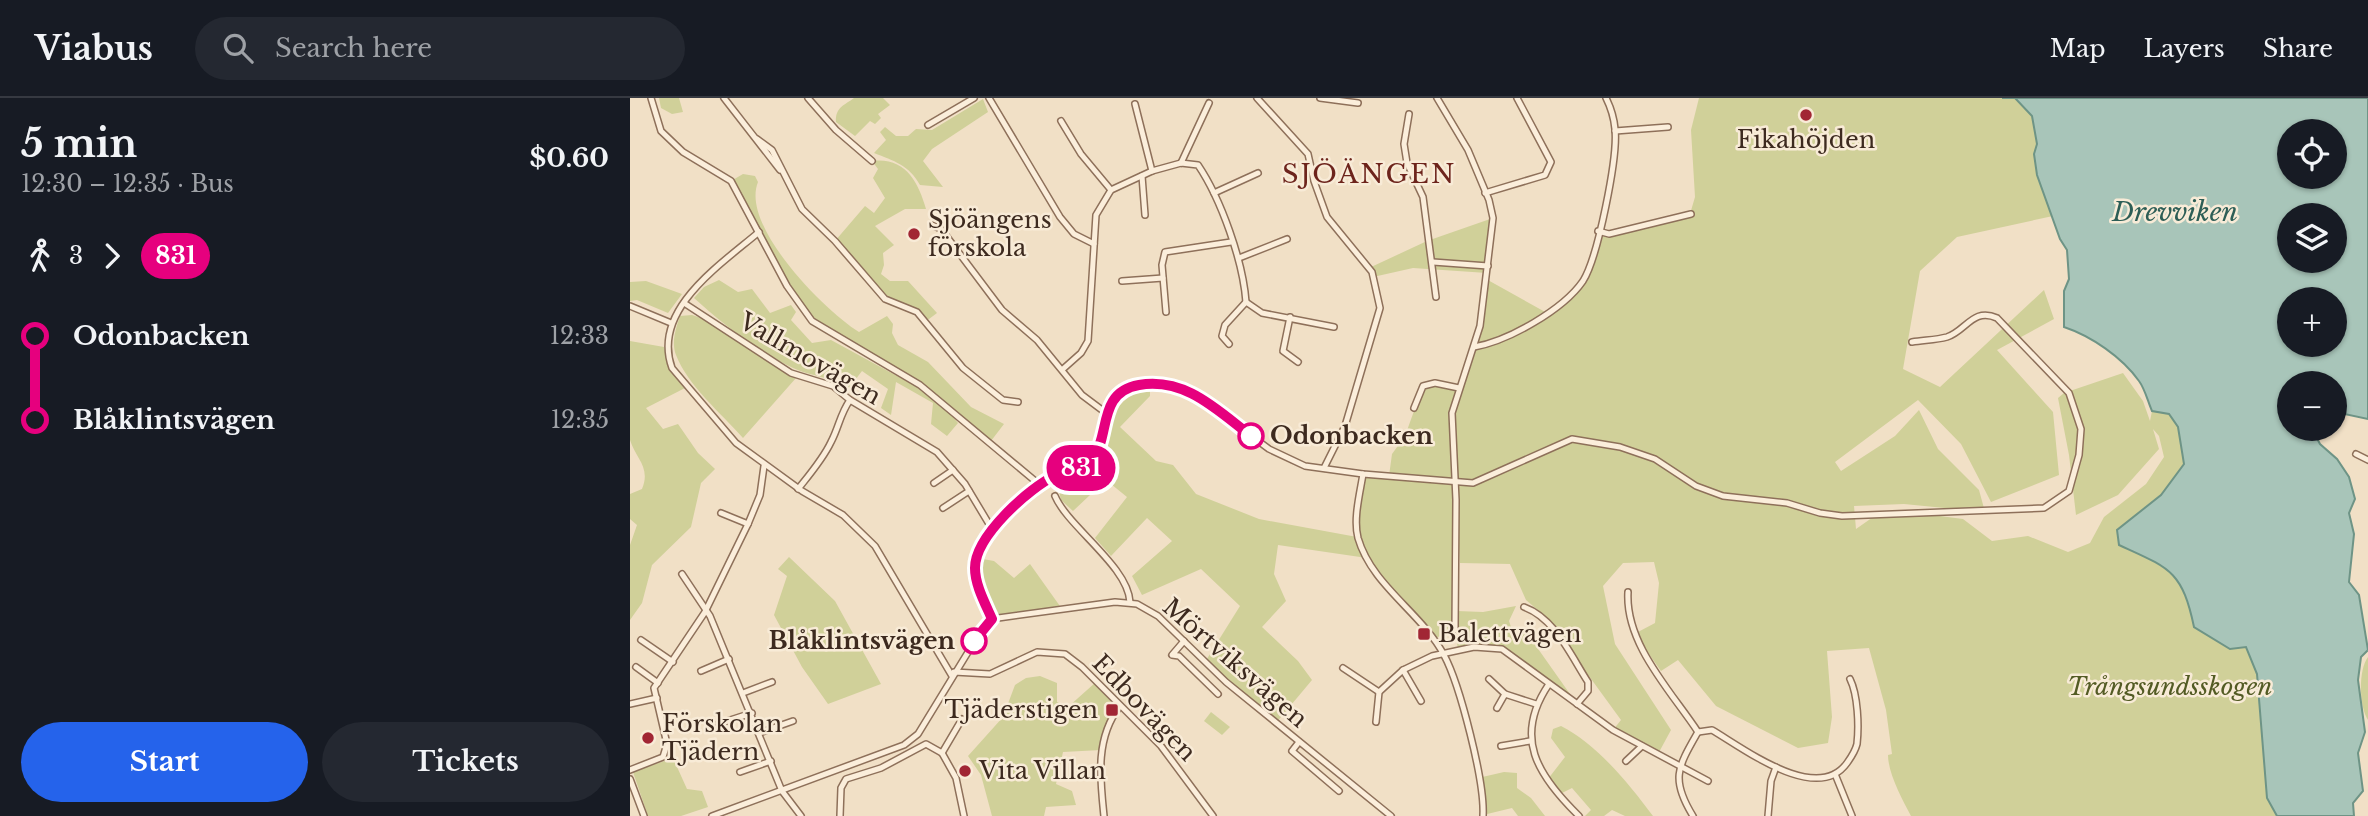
<!DOCTYPE html>
<meta charset="utf-8">
<style>
:root{--surface:#171b24;--page:#242831;--text:#f1f3f6;--muted:#9ea1a6;--line:#363941;--accent:#2563eb}
body{margin:0;font-family:"Libre Baskerville",serif;background:var(--page);color:var(--text);height:100vh;display:flex;flex-direction:column;font-size:26px;white-space:nowrap}
*{box-sizing:border-box;margin:0}
p{font-size:23px;color:var(--muted)}
.icon{flex:none;width:38px;height:38px;fill:none;stroke:currentColor;stroke-width:2;stroke-linecap:round;stroke-linejoin:round}
.map{position:relative;flex:1;overflow:hidden}
.drawer{display:flex;flex-direction:column;background:var(--surface);width:630px}
.drawer>*{flex:none}
.badge{padding:0 14px;border-radius:23px;font-size:24px;line-height:46px}
.controls{position:absolute;left:1647px;top:21px;display:grid;gap:14px}
.controls a{display:grid;place-items:center;width:70px;height:70px;border-radius:50%;background:var(--surface);box-shadow:0 2px 5px #0004;font-size:35px}
.map>.badge{position:absolute;translate:-50% -50%;box-shadow:0 0 0 4px #fff}
.legs{display:flex;align-items:center;gap:10px;height:77px;padding:0 21px;font-size:23px}
.legs p{margin-inline-start:auto}
.overview{display:flex;align-items:center;justify-content:space-between;height:119px;padding:0 21px}
h1{font-size:38px;font-weight:800;line-height:52px}
.cta{display:flex;gap:14px;margin-top:auto;padding:14px 21px}
.cta a{flex:1;height:80px;border-radius:42px;background:var(--accent);color:#fff;font-size:28px;font-weight:800;line-height:80px;text-align:center}
.cta a+a{background:var(--page);color:var(--text)}
ul{padding:0 21px;list-style:none}
li{display:flex;align-items:center;gap:24px;height:84px;font-size:26px}
li i{display:grid;place-items:center;width:10px;height:100%;margin:0 9px;background:currentColor}
li i::after{content:'';width:18px;height:18px;margin:-9px;border:5px solid;border-radius:50%;background:var(--surface)}
li p{margin-inline-start:auto}
li:first-child i{background:linear-gradient(#0000 50%,currentColor 0)}
li:last-child i{background:linear-gradient(currentColor 50%,#0000 0)}
header{display:flex;align-items:center;gap:42px;box-sizing:border-box;height:98px;padding:0 35px;background:var(--surface);border-bottom:2px solid var(--line)}
header strong{font-size:33px}
nav{display:flex;gap:38px;margin-inline-start:auto;font-size:24px}
.search{width:490px;height:63px;background:var(--page);display:flex;align-items:center;gap:18px;box-sizing:border-box;padding:0 24px;border-radius:38px;color:var(--muted);font-size:26px}
main{display:flex;flex:1;min-height:0}
.map>svg:first-child{display:block}
.green{fill:#d0d099}
.water{fill:#a8c5b9;stroke:#6e9486;stroke-width:2;fill-rule:evenodd}
.lines{fill:none;stroke-linecap:round;stroke-linejoin:round}
.minor-casing{stroke:#8e705a;stroke-width:8}
.minor{stroke:#fbeedb;stroke-width:5}
.line-1-casing{stroke:#fff;stroke-width:16}
.line-1{stroke:#e6007e;stroke-width:10}
.poi-dot{fill:#a12634;stroke:#f8ebd7;stroke-width:2.5}
.stop-1-dot{fill:#fff;stroke:#e6007e;stroke-width:3.5}
.labels{text-anchor:middle;stroke-width:5;stroke-linejoin:round;paint-order:stroke}
.poi-label{font-size:24px;fill:#3d2a1f;stroke:#f8ebd7;text-anchor:start}
.street-label{font-size:24px;fill:#3d2a1f;stroke:#f8ebd7}
.stop-label{font-size:24px;font-weight:bold;fill:#3d2a1f;stroke:#f8ebd7;text-anchor:start}
.park-label{font-size:24px;font-style:italic;fill:#535b24;stroke:#f8ebd7}
.neighbourhood-label{font-size:26px;letter-spacing:2px;fill:#6d241c;stroke:#f8ebd7}
.water-label{font-size:26px;font-style:italic;fill:#2d5e56;stroke:#f8ebd7}
</style>
<header>
<strong>Viabus</strong>
<div class="search"><svg class="icon" aria-label="search" viewBox="0 0 24 24"><circle cx="10" cy="10" r="6"/><path d="M15 15l6 6"/></svg>Search here</div>
<nav><a>Map</a><a>Layers</a><a>Share</a></nav>
</header>
<main>
<section class="drawer">
<div class="overview"><div><h1>5 min</h1><p>12:30 – 12:35 · Bus</p></div><b>$0.60</b></div>
<div class="legs"><svg class="icon" aria-label="walk" viewBox="0 0 24 24"><circle cx="13" cy="4" r="2"/><path d="M13 8l-2 6 4 7M11 14l-3 7M7 12l3-4h3l4 4"/></svg>3<svg class="icon" aria-label="forward" viewBox="0 0 24 24"><path d="M9 5l7 7-7 7"/></svg><b class="badge" style="background:#e6007e;color:#fff">831</b></div>
<ul>
<li><i style="color:#e6007e"></i><b>Odonbacken</b><p>12:33</p></li>
<li><i style="color:#e6007e"></i><b>Blåklintsvägen</b><p>12:35</p></li>
</ul>
<div class="cta"><a>Start</a><a>Tickets</a></div>
</section>
<div class="map">
<svg width="1738" height="718" viewBox="0 0 1738 718">
<rect width="100%" height="100%" fill="#f1e0c6"/>
<g class="green">
<path d="M29,0H49L53,14L42,16L31,10Z"/>
<path d="M224,0H253L260,7L248,16L251,20L245,26L240,23L225,38L206,24C205,9 215,7 224,0Z"/>
<path d="M1069,0H1419L1402,18L1408,46L1404,56L1407,77L1423,118L1327,139L1290,173L1273,271L1310,289L1414,192L1424,221L1367,252L1423,314L1429,377L1361,404L1331,346L1288,302L1205,364L1211,373L1265,338L1289,312L1308,351L1349,392L1355,414L1274,406L1224,408L1226,431L1246,417L1279,414L1333,421L1362,443L1398,438L1438,454L1460,445L1474,419L1516,386L1534,359L1529,338L1523,331L1529,351L1488,397L1446,417L1439,357L1428,300L1434,295L1493,275L1513,303L1520,323L1522,313L1539,316L1548,329L1555,366L1531,397L1488,432L1637,425L1694,718H1281C1272,701 1258,675 1258,657L1262,656L1256,612L1239,550L1197,553L1202,619L1198,645L1168,650L1086,608L1048,562L1031,573L1011,545L1008,534L1025,525L1029,485L1024,464L993,465L973,488L985,546L1041,632L1028,656L983,632L991,622L916,519L896,502L880,466L830,465L827,408V513L853,514L886,508L879,523L881,529L899,538L947,606L873,552L828,551L825,532L803,541L750,480L737,460L648,447L644,476L656,503L632,529L668,563L682,582L646,625L575,564L610,508L571,471L512,497L502,478L542,443L517,420L481,458L465,440L497,399L476,382L443,413L431,402L429,393L415,387C432,376 452,377 467,364C476,333 482,296 520,292V298L490,329L526,363L543,367L566,396L629,421L727,439L733,376L759,378L762,356L775,338L793,288L805,285L828,290L844,249L856,181L917,215L953,182L968,133L980,136L1060,116L1065,99L1061,32Z"/>
<path d="M353,1L358,14L302,51L293,63L313,89L290,87C279,67 264,63 244,55L256,42L250,34L255,29L266,38H278L286,31L302,32Z"/>
<path d="M242,63C275,59 288,83 296,111H275L245,128L264,147L253,155L254,167L251,176L260,183H278L307,215L295,224L287,214L255,201L205,143L235,108L244,115L255,100L243,80L248,71Z"/>
<path d="M113,76L125,78L128,84C110,128 195,213 229,234L257,218L263,226L262,235L268,247L298,264L341,309L374,326L361,343L290,287L211,243L171,211L101,83Z"/>
<path d="M863,120L857,175L783,170L743,179L739,170L797,143Z"/>
<path d="M89,182L108,194L122,191L140,215L161,207L166,214L161,222L182,245L201,242L289,290L315,309L328,325L317,338L301,326L303,305L266,284L261,317L251,310L258,291L232,273L219,290C199,278 183,279 163,270C130,255 90,224 64,200L74,189Z"/>
<path d="M16,183L52,196L38,215L7,202L0,203V184Z"/>
<path d="M62,217L74,221L166,280L113,340C91,315 58,288 46,257C41,244 46,230 50,218Z"/>
<path d="M0,243L34,249L41,271L55,290L16,310L33,331L48,326L68,355L85,371L71,385L61,429L22,467L12,505L0,522V447L7,427L0,421V396L12,391C21,369 6,361 0,342C0,327 0,263 0,243Z"/>
<path d="M159,459L205,503L251,586L198,606L172,569L144,517L157,478L148,471Z"/>
<path d="M347,460L364,463L384,480L400,466L432,511L361,521L345,470Z"/>
<path d="M1738,559V622C1729,609 1728,572 1738,559Z"/>
<path d="M410,578L427,585V604L438,609L466,584L490,608L471,652L433,654L426,686L442,693L446,707L416,709L414,718H362L351,677L338,658L373,619L385,587L396,580Z"/>
<path d="M581,614L600,629L592,637L574,623Z"/>
<path d="M931,628C967,646 999,686 1023,718H995L982,712L974,718H955L961,712L942,690L930,696L918,681L935,659L921,640L923,631Z"/>
<path d="M43,660L57,691L72,693L78,709L51,718H18L3,674Z"/>
<path d="M874,674L887,675V690L901,700L915,718H888L882,710L853,717L848,680Z"/>
</g>
<path class="water" d="M1372,0H1738V321L1705,314L1704,285H1659V331H1682L1690,346L1707,361L1719,379L1725,401L1719,415L1724,436L1719,484L1729,497L1738,552L1731,559L1728,582L1735,634L1728,655L1733,693L1723,705L1724,718H1647L1637,700L1627,576L1616,549L1600,551L1564,529C1552,472 1539,470 1489,447L1487,432L1531,397L1554,366L1548,329L1539,316L1522,313C1518,304 1515,291 1509,283C1492,259 1461,238 1434,229V193L1439,181L1437,152L1430,141L1407,77L1404,56L1407,46L1402,18L1385,0ZM1659,33H1704V79H1659ZM1659,117H1704V163H1659ZM1659,201H1704V247H1659Z"/>
<g class="lines">
<defs>
<g id="minor">
<path d="M21,0L31,33L53,54L101,83L157,188L182,223L290,287L410,387"/>
<path d="M94,0L150,72"/>
<path d="M178,0L206,32L242,63"/>
<path d="M359,0L430,119L444,136L464,146"/>
<path d="M627,0L678,56L684,83L697,119L742,174L750,210L715,328L694,370"/>
<path d="M690,0L728,5"/>
<path d="M807,0L838,52L859,102L863,120L850,228L822,315L826,402L825,532"/>
<path d="M505,6L522,73"/>
<path d="M779,16L774,46L777,65L793,99L806,199"/>
<path d="M431,23L451,56L481,92"/>
<path d="M298,27L344,0"/>
<path d="M985,33L1038,29"/>
<path d="M127,41L142,52L172,111L205,143L255,201L287,214L333,270L373,302L388,304"/>
<path d="M551,65L579,5"/>
<path d="M512,78L515,117"/>
<path d="M584,95L628,75"/>
<path d="M855,95L915,77L921,64L887,0"/>
<path d="M302,127L311,131L372,212L407,242L452,297L476,315"/>
<path d="M968,133L979,136L1061,116"/>
<path d="M129,134C90,167 21,212 42,270L106,345L172,393L213,417L245,448L322,578"/>
<path d="M609,160L657,141"/>
<path d="M803,164L858,168"/>
<path d="M492,183L533,180"/>
<path d="M54,205L161,275L203,288L220,302L307,354L335,386L362,431"/>
<path d="M0,208L41,225"/>
<path d="M536,214L532,167L535,154L601,144"/>
<path d="M660,219L653,253L668,264"/>
<path d="M599,246L592,238L595,227L616,204L632,215L704,229"/>
<path d="M844,249C878,243 933,212 953,183C968,159 988,59 985,31C984,20 981,10 976,0"/>
<path d="M433,271L451,255L458,243L466,117L481,92L522,73L551,65L568,67C591,101 613,163 616,204"/>
<path d="M784,310L793,288L805,285L829,290"/>
<path d="M1726,356L1738,362"/>
<path d="M733,376C730,395 723,421 728,440C742,488 791,514 814,557C830,587 855,684 853,718"/>
<path d="M304,385L323,372"/>
<path d="M168,391C180,376 193,361 201,344C209,329 210,316 220,302"/>
<path d="M425,398C438,429 498,468 500,504"/>
<path d="M313,410L339,393"/>
<path d="M91,415L118,426L130,397L134,368"/>
<path d="M52,476L80,518L152,693L171,718"/>
<path d="M998,494C995,546 1041,593 1068,634C1048,669 1040,681 1063,718"/>
<path d="M894,509C925,520 941,558 958,584V593L947,606"/>
<path d="M361,521L345,470L350,449L362,431L410,387L428,376L450,370L464,359L476,315L489,297L506,288L531,285L562,294L639,351L675,368L733,376L843,385L942,341L990,349L1025,361L1066,388L1093,398L1157,405L1190,415L1212,418L1414,410L1439,393L1449,357L1451,331L1439,295L1367,220C1343,209 1336,233 1317,239C1306,242 1294,242 1282,244"/>
<path d="M11,542L43,564"/>
<path d="M554,543L542,557L549,558L588,596"/>
<path d="M6,569L28,585"/>
<path d="M713,570L749,594"/>
<path d="M773,572L791,603"/>
<path d="M71,573L99,561"/>
<path d="M324,574L360,576L407,554L435,556L452,569L531,648L583,718"/>
<path d="M859,581L875,596L906,606"/>
<path d="M919,586C883,639 907,677 949,718"/>
<path d="M113,595L142,584"/>
<path d="M0,606L27,600"/>
<path d="M867,610L875,596"/>
<path d="M746,624L749,594L773,572L802,558L844,549L872,551L983,632L1078,683"/>
<path d="M88,626L122,615"/>
<path d="M1068,634L1082,632C1113,650 1187,707 1217,665C1222,658 1225,654 1227,646C1229,628 1228,597 1220,581"/>
<path d="M129,635L163,623"/>
<path d="M669,644L662,653L709,693"/>
<path d="M871,648L900,643"/>
<path d="M312,655L326,680L334,718"/>
<path d="M996,663L1012,648"/>
<path d="M0,672L33,659L37,646L24,590L75,514L118,426"/>
<path d="M110,674L141,663"/>
<path d="M1205,676L1222,718"/>
<path d="M0,681L14,718"/>
<path d="M82,718L274,647L288,636L354,528L361,521L485,504L507,506L528,518L596,584L761,718"/>
<path d="M210,718L211,690L216,681L251,670L296,646L312,655L332,621"/>
<path d="M474,718C470,680 465,640 490,608"/>
<path d="M1138,718L1141,683L1146,669"/>
</g>
</defs>
<use href="#minor" class="minor-casing"/>
<use href="#minor" class="minor"/>
</g>
<g class="lines">
<defs>
<path id="line-1" d="M344,543L362,521C355,505 345,487 345,470C345,438 399,390 426,377C439,371 454,372 464,359C480,336 468,294 509,287C555,279 587,312 621,338"/>
</defs>
<use href="#line-1" class="line-1-casing"/>
<use href="#line-1" class="line-1"/>
</g>
<g class="poi-dot">
<circle cx="1176" cy="17" r="7"/>
<circle cx="284" cy="136" r="7"/>
<rect x="787" y="529" width="14" height="14" rx="3.5"/>
<rect x="475" y="605" width="14" height="14" rx="3.5"/>
<circle cx="18" cy="640" r="7"/>
<circle cx="335" cy="673" r="7"/>
</g>
<g class="stop-1-dot">
<circle cx="621" cy="338" r="12"/>
<circle cx="344" cy="543" r="12"/>
</g>
<g class="labels">
<g class="poi-label">
<text x="1176" y="50" text-anchor="middle">Fikahöjden</text>
<text x="298" y="130">Sjöängens<tspan x="298" dy="28">förskola</tspan></text>
<text x="808" y="544">Balettvägen</text>
<text x="468" y="620" text-anchor="end">Tjäderstigen</text>
<text x="32" y="634">Förskolan<tspan x="32" dy="28">Tjädern</tspan></text>
<text x="349" y="681">Vita Villan</text>
</g>
<g class="street-label">
<text transform="translate(180 261) rotate(30)" y="8">Vallmovägen</text>
<text transform="translate(605 565) rotate(41)" y="8">Mörtviksvägen</text>
<text transform="translate(514 610) rotate(46)" y="8">Edbovägen</text>
</g>
<g class="stop-label">
<text x="640" y="346">Odonbacken</text>
<text x="325" y="551" text-anchor="end">Blåklintsvägen</text>
</g>
<g class="park-label">
<text x="1540" y="597">Trångsundsskogen</text>
</g>
<g class="neighbourhood-label">
<text x="739" y="85">SJÖÄNGEN</text>
</g>
<g class="water-label">
<text x="1545" y="123">Drevviken</text>
</g>
</g>
</svg>
<div class="controls">
<a><svg class="icon" aria-label="locate" viewBox="0 0 24 24"><circle cx="12" cy="12" r="6"/><path d="M12 2v4M12 18v4M2 12h4M18 12h4"/></svg></a>
<a><svg class="icon" aria-label="layers" viewBox="0 0 24 24"><path d="M12 4l9 5-9 5-9-5zM3 14l9 5 9-5"/></svg></a>
<a>+</a>
<a>−</a>
</div>
<b class="badge" style="left:451px;top:370px;background:#e6007e;color:#fff">831</b>
</div>
</main>
